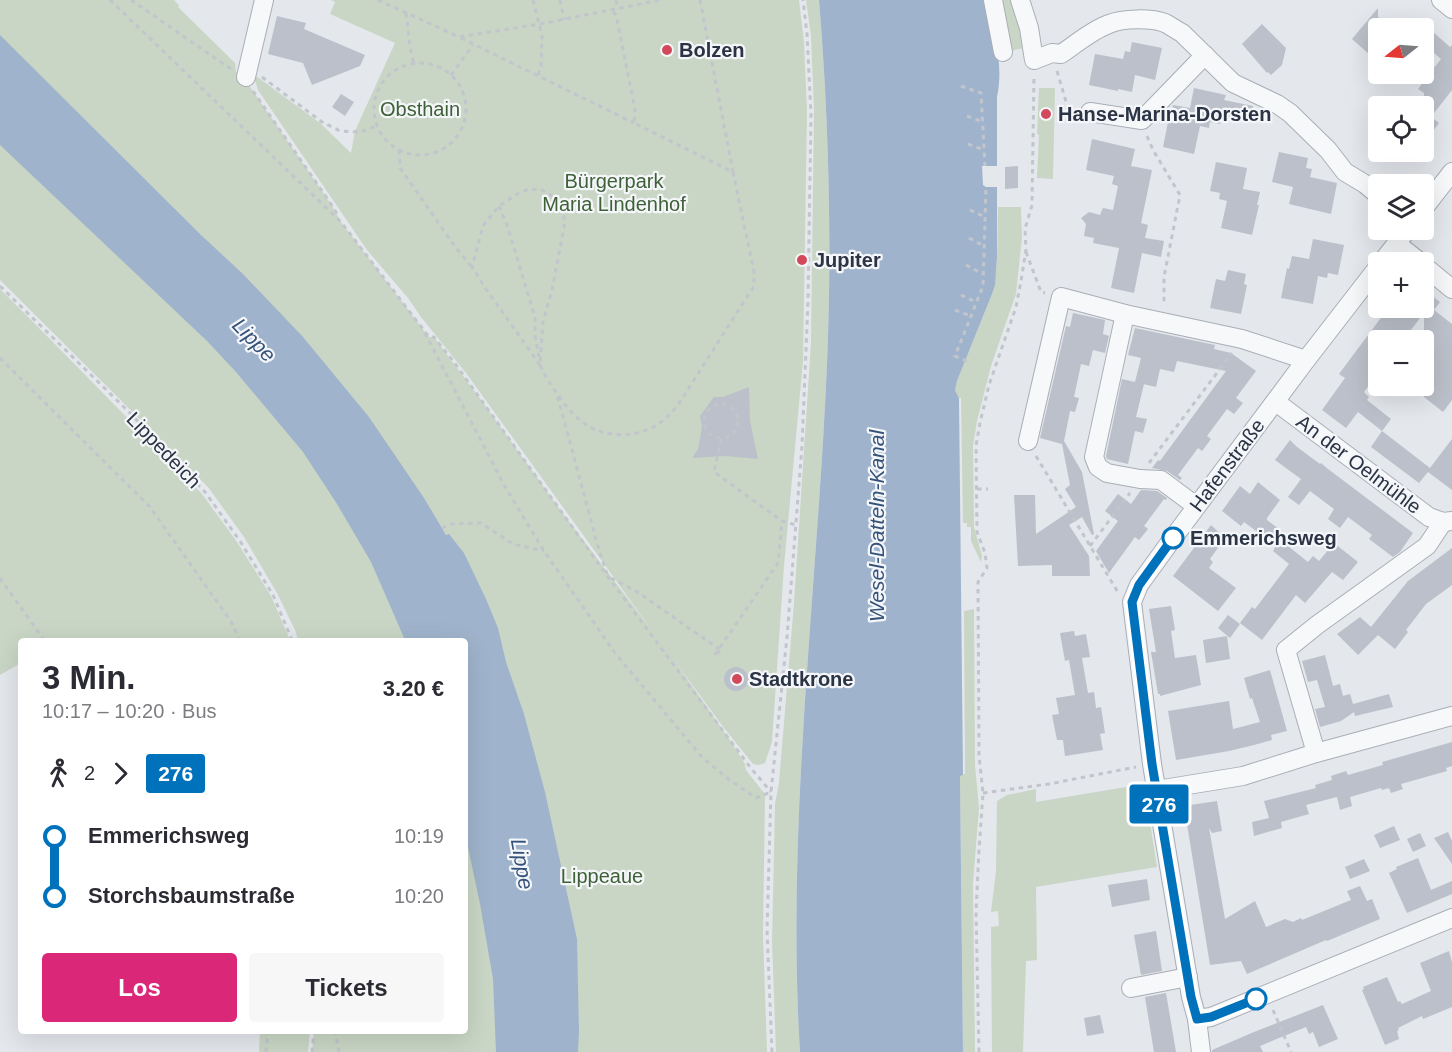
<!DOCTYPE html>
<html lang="de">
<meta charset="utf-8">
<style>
:root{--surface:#fff;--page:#f7f7f7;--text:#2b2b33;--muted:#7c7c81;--accent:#db2777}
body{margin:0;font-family:Helvetica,sans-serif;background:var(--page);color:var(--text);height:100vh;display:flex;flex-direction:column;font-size:22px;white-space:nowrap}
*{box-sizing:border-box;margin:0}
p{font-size:20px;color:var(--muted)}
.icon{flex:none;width:33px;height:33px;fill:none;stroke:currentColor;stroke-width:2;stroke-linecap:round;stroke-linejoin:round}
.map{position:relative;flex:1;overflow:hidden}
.sheet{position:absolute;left:18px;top:638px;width:450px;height:396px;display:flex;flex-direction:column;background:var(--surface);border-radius:6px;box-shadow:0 6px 24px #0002}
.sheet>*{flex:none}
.badge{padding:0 12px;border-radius:4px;font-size:21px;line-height:39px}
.needle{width:39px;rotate:253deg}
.fabs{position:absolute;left:1368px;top:18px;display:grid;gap:12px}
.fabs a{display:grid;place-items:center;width:66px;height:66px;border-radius:6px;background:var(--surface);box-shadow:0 6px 24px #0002;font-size:30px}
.map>.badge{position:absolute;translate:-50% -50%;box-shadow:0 0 0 3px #fff}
.legs{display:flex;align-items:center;gap:9px;height:66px;padding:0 24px;font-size:20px}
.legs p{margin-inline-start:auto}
.head{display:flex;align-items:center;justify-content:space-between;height:102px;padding:0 24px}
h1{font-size:33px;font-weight:700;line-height:45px}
.primary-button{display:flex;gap:12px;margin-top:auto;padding:12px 24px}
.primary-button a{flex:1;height:69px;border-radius:6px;background:var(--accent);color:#fff;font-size:24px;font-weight:700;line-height:69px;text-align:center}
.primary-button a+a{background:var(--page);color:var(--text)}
ul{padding:0 24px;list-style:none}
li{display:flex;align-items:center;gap:21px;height:60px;font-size:22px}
li i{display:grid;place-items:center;width:9px;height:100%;margin:0 8px;background:currentColor}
li i::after{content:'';width:15px;height:15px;margin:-8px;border:4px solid;border-radius:50%;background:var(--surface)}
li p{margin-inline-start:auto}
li:first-child i{background:linear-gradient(#0000 50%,currentColor 0)}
li:last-child i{background:linear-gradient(currentColor 50%,#0000 0)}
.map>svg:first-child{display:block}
.green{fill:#c9d6c5}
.water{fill:#9fb4cc}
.building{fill:#bbc0ca}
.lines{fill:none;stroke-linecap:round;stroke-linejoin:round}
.minor-casing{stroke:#a9aeb7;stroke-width:20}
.path{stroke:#c2c5cb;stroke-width:3;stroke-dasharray:4.5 4.5;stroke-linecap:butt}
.minor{stroke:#f7f8fa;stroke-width:18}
.line-1-casing{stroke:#fff;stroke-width:14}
.line-1{stroke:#0072bc;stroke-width:9}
.poi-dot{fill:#d1495b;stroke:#f4f6f9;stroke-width:2}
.stop-1-dot{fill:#fff;stroke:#0072bc;stroke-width:3}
.labels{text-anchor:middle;stroke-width:4.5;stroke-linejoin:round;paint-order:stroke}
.poi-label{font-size:20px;font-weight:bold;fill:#2b3445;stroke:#f4f6f9;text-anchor:start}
.park-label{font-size:20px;fill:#3f6138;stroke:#f4f6f9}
.street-label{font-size:20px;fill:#2b3445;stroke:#f4f6f9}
.stop-label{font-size:20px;font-weight:bold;fill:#2b3445;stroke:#f4f6f9;text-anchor:start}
.water-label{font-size:21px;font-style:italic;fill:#34527a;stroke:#f4f6f9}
</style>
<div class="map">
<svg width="1452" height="1052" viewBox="0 0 1452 1052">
<rect width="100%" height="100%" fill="#e4e7ec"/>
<g class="green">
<path d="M0,0H174L179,5L178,7L235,63L236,72L246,77L248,84L331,204L341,222L429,337H434L487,408L561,511L651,629L466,373L421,317L408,298L367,250L258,90L255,80L256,76L320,123L351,153L355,131L395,43L330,14L335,2L331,0H799L804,42L807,112L803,361L784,566L772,742L765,763L759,765L753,764L724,728L674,660L732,743L745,764L746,770L764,793L765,797L763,934L767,1052H312L314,1031L465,1030V640H298L295,630L277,593L244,537L208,487L0,280Z"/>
<path d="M806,0H819C829,122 832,243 827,365C817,594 786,822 800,1052H776L772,942L775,804L779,783L794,603L811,343L814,109L811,36Z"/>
<path d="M1002,0H1014L1024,48L1010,51V38Z"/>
<path d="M1039,88H1055L1053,179L1037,178L1039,135L1037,134Z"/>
<path d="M998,207H1021L1022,237L1016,294L991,366L977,421L973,446L974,527L982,556L981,562L971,541V527H967V523H963L961,398H959L955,390L957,381L992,294C999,266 997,236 998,207Z"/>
<path d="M0,289L45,334L202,494L237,542L271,596L290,640H21V663L0,675Z"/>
<path d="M974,609L975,765L979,808L973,883L975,1052H963L960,775L965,774L964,611Z"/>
<path d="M1144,784L1157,867L1036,887L1037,960L1026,961L1023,1052H992L991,927L999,926L998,911L991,912L996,871L997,801L1007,795L1036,789V802Z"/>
<path d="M260,1031H310L308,1052H259Z"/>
</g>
<g class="water">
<path d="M819,0H988C994,31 1004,65 997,97V166H982L983,185L986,187H997V257L995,285L992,294L957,381L955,390L959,398L963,775L960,776L963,1052H800C786,822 817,594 827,365C832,243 829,122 819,0Z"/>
<path d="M0,35L201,235L243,274L303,337L369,417L424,498L446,535L449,534L464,553L486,599L498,628L506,662L524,714L545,792L577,939L579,1032L578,1052H496L493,979L480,904L465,833V640H405L371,562L337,504L303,452L236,372L207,341L0,145Z"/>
</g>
<g class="building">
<path d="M1378,8V17L1392,28H1378V62L1352,39Z"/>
<path d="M277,16L306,23L304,29L365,55L360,66L312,85L303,63L268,54Z"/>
<path d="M1262,24L1286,48L1282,65L1271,75L1268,72L1267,73L1242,44Z"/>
<path d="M1433,32L1450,47L1452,45V90L1431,117L1439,123L1424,143V93L1418,89L1441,59L1424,44Z"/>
<path d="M1132,42L1162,48L1155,80L1135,75L1132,92L1118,89V91L1089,85L1095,54L1123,59L1125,51L1130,52Z"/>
<path d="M1194,88L1226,95L1224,100L1253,106L1250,122L1221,117L1220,124L1210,122L1209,128L1200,126L1194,154L1163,147L1169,117L1171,118L1173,105L1190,108Z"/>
<path d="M341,94L354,102L345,116L332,107Z"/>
<path d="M1092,139L1135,149L1131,166L1152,170L1141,223L1148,225L1145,238L1164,241L1161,257L1142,253L1134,293L1111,288L1119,248L1093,243L1094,238L1084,236L1086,224L1081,218L1089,212L1100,215L1103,208L1113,210L1118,186L1112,184L1114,176L1086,170Z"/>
<path d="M1279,152L1308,158L1306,168L1312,169L1310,177L1337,183L1331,214L1289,204L1293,187L1272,182Z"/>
<path d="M1216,162L1247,168L1243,189L1260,192L1257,205H1259L1252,235L1221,228L1227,201L1219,199L1220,193L1210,191Z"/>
<path d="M1018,166V188L1005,189V167Z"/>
<path d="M1313,239L1344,245L1338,275L1328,273L1327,278L1318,276L1313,304L1281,298L1287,268L1289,269L1292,256L1309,259Z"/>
<path d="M1228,270L1246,274L1244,284L1247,285L1241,314L1210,308L1216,279L1225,281Z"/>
<path d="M1424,290L1440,302L1434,310L1452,324V400L1443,412L1424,397V395L1411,386H1424V313L1403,340H1378V373L1364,392L1369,397L1367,400L1391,419L1382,431L1358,412L1346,428L1322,410L1345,378L1339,374L1386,311L1392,315L1398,308H1424Z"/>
<path d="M1073,313L1105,320L1103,334L1109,336L1105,353L1093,350L1089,366L1081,364L1074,397L1079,398L1075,412L1070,411L1064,441L1082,472L1094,534L1092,535L1082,517L1069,525L1089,556L1090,576H1052V565L1018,566L1014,495H1035L1036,534L1076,507L1065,489L1070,485L1062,444L1040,438L1066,326L1070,327Z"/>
<path d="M1135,328L1215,345L1214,349L1231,353L1256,371L1236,398L1243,403L1234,414L1227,409L1207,436L1211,439L1202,451L1198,448L1178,475L1182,478L1180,480L1167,471L1152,468L1158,460L1160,461L1226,371L1177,361L1174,372L1160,369L1156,387L1143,384H1144L1136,417L1147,419L1143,433L1135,431L1128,464L1107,459L1106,456L1122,379L1135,382L1141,358L1128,355Z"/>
<path d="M749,387L750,421L758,459L725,456L692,458L698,449L702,427L700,416L714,397H723Z"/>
<path d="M1382,431L1430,468L1452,439V490L1428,472L1419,483L1371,447Z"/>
<path d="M1290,440L1297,447L1320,464L1321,463L1328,469L1413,533L1400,552L1393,557L1369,539L1372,535L1348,517L1340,528L1328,519L1334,509L1310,491L1299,505L1288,497L1301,479L1275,460Z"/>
<path d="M1258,482L1280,500L1267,518V520L1279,529L1271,542L1244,522L1241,526L1222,511L1240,486L1250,494Z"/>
<path d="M1141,490L1157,491L1167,498L1166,500L1164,499L1144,526L1148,529L1139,540L1135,537L1109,573L1096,551L1118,521L1105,511L1118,494L1131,504Z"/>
<path d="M1211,525L1225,538L1210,559L1213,562L1209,568L1236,588L1218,611L1173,576Z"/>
<path d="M1279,539L1308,562L1313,556L1319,561L1334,543L1358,562L1343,580L1332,572L1305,603L1296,595L1262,640L1240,623L1252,607L1255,609L1289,564L1273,551Z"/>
<path d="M1452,548V585L1426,604L1406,630L1408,632L1395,649L1378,635L1358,655L1337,634L1360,617L1371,627L1408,581Z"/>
<path d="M1171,606L1175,630L1171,631L1175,658L1196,655L1201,685L1160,696V694H1158L1151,652H1156L1149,609Z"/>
<path d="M1228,615L1240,624L1230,638L1218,628Z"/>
<path d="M1074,631L1075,636L1086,634L1090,657L1082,658L1088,693L1094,692L1096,708L1101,707L1105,733L1100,734L1103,750L1065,756L1063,740H1057L1052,715L1059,714L1056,698L1075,695L1069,660L1065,661L1060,633Z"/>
<path d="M1227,636L1230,659L1206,663L1203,640Z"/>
<path d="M1325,655L1333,686L1340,684L1343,696L1350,694L1353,704L1389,694L1393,707L1355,716L1354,712L1341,721L1320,727L1315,709L1325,707L1317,680L1308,682L1302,661Z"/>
<circle cx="736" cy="679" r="12"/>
<path d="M1270,670L1287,731L1271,735L1272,740L1254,745L1229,751L1176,760L1168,711L1229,701L1233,729L1260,722L1252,698L1250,699L1244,678Z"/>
<path d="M1452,742V766L1446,768L1447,771L1401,784L1403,789L1391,793L1389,788L1382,790L1381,788L1350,797L1352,806L1340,810L1337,797L1306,805L1309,814L1281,822L1282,828L1254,836L1252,822L1269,818L1264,801L1316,788L1315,785L1332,780L1331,776L1346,771L1348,775L1383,765L1382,762Z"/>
<path d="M1217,801L1222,831L1212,833L1209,828L1225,919L1255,901L1266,927L1285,919L1293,922L1301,918L1302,920L1351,900L1347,891L1360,886L1367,901L1372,899L1380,919L1327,941L1326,940L1247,974L1241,961L1210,965L1184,806Z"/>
<path d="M1394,826L1400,840L1380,848L1374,835Z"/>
<path d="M1448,832L1452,841V864L1434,838Z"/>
<path d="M1420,833L1426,846L1413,852L1407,839Z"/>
<path d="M1418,858L1431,890L1452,881V894L1407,913L1389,873L1397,869L1396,867Z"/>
<path d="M1364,859L1370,871L1350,879L1345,867Z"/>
<path d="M1147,879L1150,900L1112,907L1108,885Z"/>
<path d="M1156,931L1162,971L1141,975L1134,935Z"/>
<path d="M1449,951L1452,962V1007L1423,1019L1422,1016L1398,1028L1399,1030L1397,1031L1399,1039L1385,1045L1362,990L1364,989L1363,987L1387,977L1398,1002L1400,1001L1402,1004L1431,991L1420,963Z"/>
<path d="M1166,993L1176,1052H1154L1145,997Z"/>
<path d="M1323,1005L1338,1039L1319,1047L1313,1032L1309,1034L1306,1027L1260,1046L1263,1052H1212V1050L1254,1032Z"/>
<path d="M1100,1015L1104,1033L1087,1036L1084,1018Z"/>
</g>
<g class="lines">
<defs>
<g id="minor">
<path d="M993,0L1003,52"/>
<path d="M1020,0L1029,28L1034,60L1052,53L1061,54C1076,44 1092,30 1109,24C1123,18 1152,18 1165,23C1171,26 1176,30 1182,33L1233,83L1277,104L1290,113L1328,150L1345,172L1365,184L1378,195"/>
<path d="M1441,0L1452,9"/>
<path d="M246,77L264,0"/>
<path d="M1090,112L1142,120L1205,55"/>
<path d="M1424,208L1452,172"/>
<path d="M1397,244L1420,262"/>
<path d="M1382,262L1407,230"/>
<path d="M1424,266L1452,289"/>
<path d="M1125,314L1094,457L1098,467L1107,473L1140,479L1161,480L1196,506"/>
<path d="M1276,402L1429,517L1443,522L1452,521"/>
<path d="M1028,441L1061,297L1125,314L1242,339L1306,360"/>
<path d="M1316,753L1286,650L1317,625L1427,546L1443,522"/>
<path d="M1157,790L1243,776L1316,753L1452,716"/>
<path d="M1131,988L1188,977"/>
<path d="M1197,1019L1211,1017L1452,918"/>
<path d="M1201,1052L1197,1019L1191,997L1152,764L1132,602L1139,585L1173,538L1306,360L1378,267"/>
</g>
</defs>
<use href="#minor" class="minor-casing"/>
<g class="path">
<path d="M110,0L341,222L429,337H434L454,362L608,577L750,767L771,792"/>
<path d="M131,0L231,69"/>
<path d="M378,0L459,37L540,24L660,0"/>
<path d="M533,0L542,36L541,66L538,77"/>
<path d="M560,0L564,20"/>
<path d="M616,0L618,9"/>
<path d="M700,0L733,172"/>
<path d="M406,13C409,29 408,47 414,63"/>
<path d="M461,38L634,123"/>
<circle cx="420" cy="109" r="46"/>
<path d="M1057,71L1070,115H1075"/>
<path d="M451,75L473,45"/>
<path d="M262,77L322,122L340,131L360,132L377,126"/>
<path d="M961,86L981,93L985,166"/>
<path d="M253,91L331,204L339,217"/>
<path d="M967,116L983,122"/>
<path d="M1147,136L1153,150L1180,195L1164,277V305"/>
<path d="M968,144L984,150"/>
<path d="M399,150L400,168L456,248L472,267"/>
<path d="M499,206L507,225L535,317V335L539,357"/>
<path d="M970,210L985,217"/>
<path d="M969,238L984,246"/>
<path d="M1026,252L1041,292L1045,293"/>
<path d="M966,265L983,274"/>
<path d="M0,286L131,414L205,492L240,541L273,595L292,640"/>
<path d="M961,295L976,302"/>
<path d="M955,310L971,316"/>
<path d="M425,333L504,485L544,551L615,653L702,757L727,778L756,798L771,792"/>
<path d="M0,358L150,507L232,623L239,640"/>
<path d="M967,361L955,356L983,286L986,187"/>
<path d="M540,365L486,289L472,267L483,226L499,206L519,193L529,189L542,190L549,194L557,200L562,207L565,222L552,290L543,322L540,365L546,377L557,394L597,543L607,574"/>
<path d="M559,396C565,405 572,414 581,421C603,439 639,439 661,422C668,417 673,411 678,405L754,286V272L733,172L634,123L635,109L616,15L612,10"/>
<circle cx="721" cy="421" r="17"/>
<path d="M721,439L714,472L782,521L796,525"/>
<path d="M1036,456L1119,594"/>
<path d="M1149,463L1232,353"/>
<path d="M977,489H988"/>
<path d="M442,528L451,524L481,523L513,544L544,551"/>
<path d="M1090,546L1130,493"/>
<path d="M0,578L44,640"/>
<path d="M611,578L636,591L719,649"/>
<path d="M720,651L714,656L778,563L782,521"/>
<path d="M983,793L1049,784L1136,767"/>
<path d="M1273,1010L1291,1052"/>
<path d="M335,1030L339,1052"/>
<path d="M266,1052L268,1030"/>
<path d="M312,1052L314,1030"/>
<path d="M772,1052L767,930L771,792L787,637L802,446L808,301L811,114L807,34L803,0"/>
<path d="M979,1052L976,912L979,850L983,793L979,755L978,582L987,568L985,553L977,532L976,446L980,423L989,385L1016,307L1021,281L1026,250L1025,229L1032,205L1034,76"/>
</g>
<use href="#minor" class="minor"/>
</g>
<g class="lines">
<defs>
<path id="line-1" d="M1173,538L1139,585L1132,602L1152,764L1191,997L1197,1019L1211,1017L1256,999"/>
</defs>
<use href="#line-1" class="line-1-casing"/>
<use href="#line-1" class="line-1"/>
</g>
<g class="poi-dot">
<circle cx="667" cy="50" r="6"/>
<circle cx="1046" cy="114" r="6"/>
<circle cx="802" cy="260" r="6"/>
<circle cx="737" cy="679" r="6"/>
</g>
<g class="stop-1-dot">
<circle cx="1173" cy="538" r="10"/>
<circle cx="1256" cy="999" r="10"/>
</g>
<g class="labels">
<g class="poi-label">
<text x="679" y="57">Bolzen</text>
<text x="1058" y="121">Hanse-Marina-Dorsten</text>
<text x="814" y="267">Jupiter</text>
<text x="749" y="686">Stadtkrone</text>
</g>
<g class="park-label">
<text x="420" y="116">Obsthain</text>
<text x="614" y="188">Bürgerpark<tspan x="614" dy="23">Maria Lindenhof</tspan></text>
<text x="602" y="883">Lippeaue</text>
</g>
<g class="street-label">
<text transform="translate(164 450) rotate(46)" y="7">Lippedeich</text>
<text transform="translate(1359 464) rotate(37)" y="7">An der Oelmühle</text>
<text transform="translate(1227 465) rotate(-53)" y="7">Hafenstraße</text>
</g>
<g class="stop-label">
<text x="1190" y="545">Emmerichsweg</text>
</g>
<g class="water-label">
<text transform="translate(254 340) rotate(46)" y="7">Lippe</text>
<text transform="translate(877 526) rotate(-90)" y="7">Wesel-Datteln-Kanal</text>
<text transform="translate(522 864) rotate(80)" y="7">Lippe</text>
</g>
</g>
</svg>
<div class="fabs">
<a><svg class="needle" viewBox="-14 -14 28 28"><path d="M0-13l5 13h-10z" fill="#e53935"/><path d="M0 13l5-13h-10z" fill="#7c7c81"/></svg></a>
<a><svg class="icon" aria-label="locate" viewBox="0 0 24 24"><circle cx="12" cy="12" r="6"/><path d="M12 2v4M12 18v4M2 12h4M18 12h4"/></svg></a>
<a><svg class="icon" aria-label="layers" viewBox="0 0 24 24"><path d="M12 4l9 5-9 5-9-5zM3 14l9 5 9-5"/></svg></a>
<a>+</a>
<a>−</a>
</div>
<b class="badge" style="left:1159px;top:804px;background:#0072bc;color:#fff">276</b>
<section class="sheet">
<div class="head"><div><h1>3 Min.</h1><p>10:17 – 10:20 · Bus</p></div><b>3.20 €</b></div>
<div class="legs"><svg class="icon" aria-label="walk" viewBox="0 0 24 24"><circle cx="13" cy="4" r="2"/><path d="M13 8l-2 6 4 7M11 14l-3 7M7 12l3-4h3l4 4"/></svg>2<svg class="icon" aria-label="forward" viewBox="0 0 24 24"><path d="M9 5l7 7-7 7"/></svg><b class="badge" style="background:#0072bc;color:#fff">276</b></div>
<ul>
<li><i style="color:#0072bc"></i><b>Emmerichsweg</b><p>10:19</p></li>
<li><i style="color:#0072bc"></i><b>Storchsbaumstraße</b><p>10:20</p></li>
</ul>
<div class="primary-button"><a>Los</a><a>Tickets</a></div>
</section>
</div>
